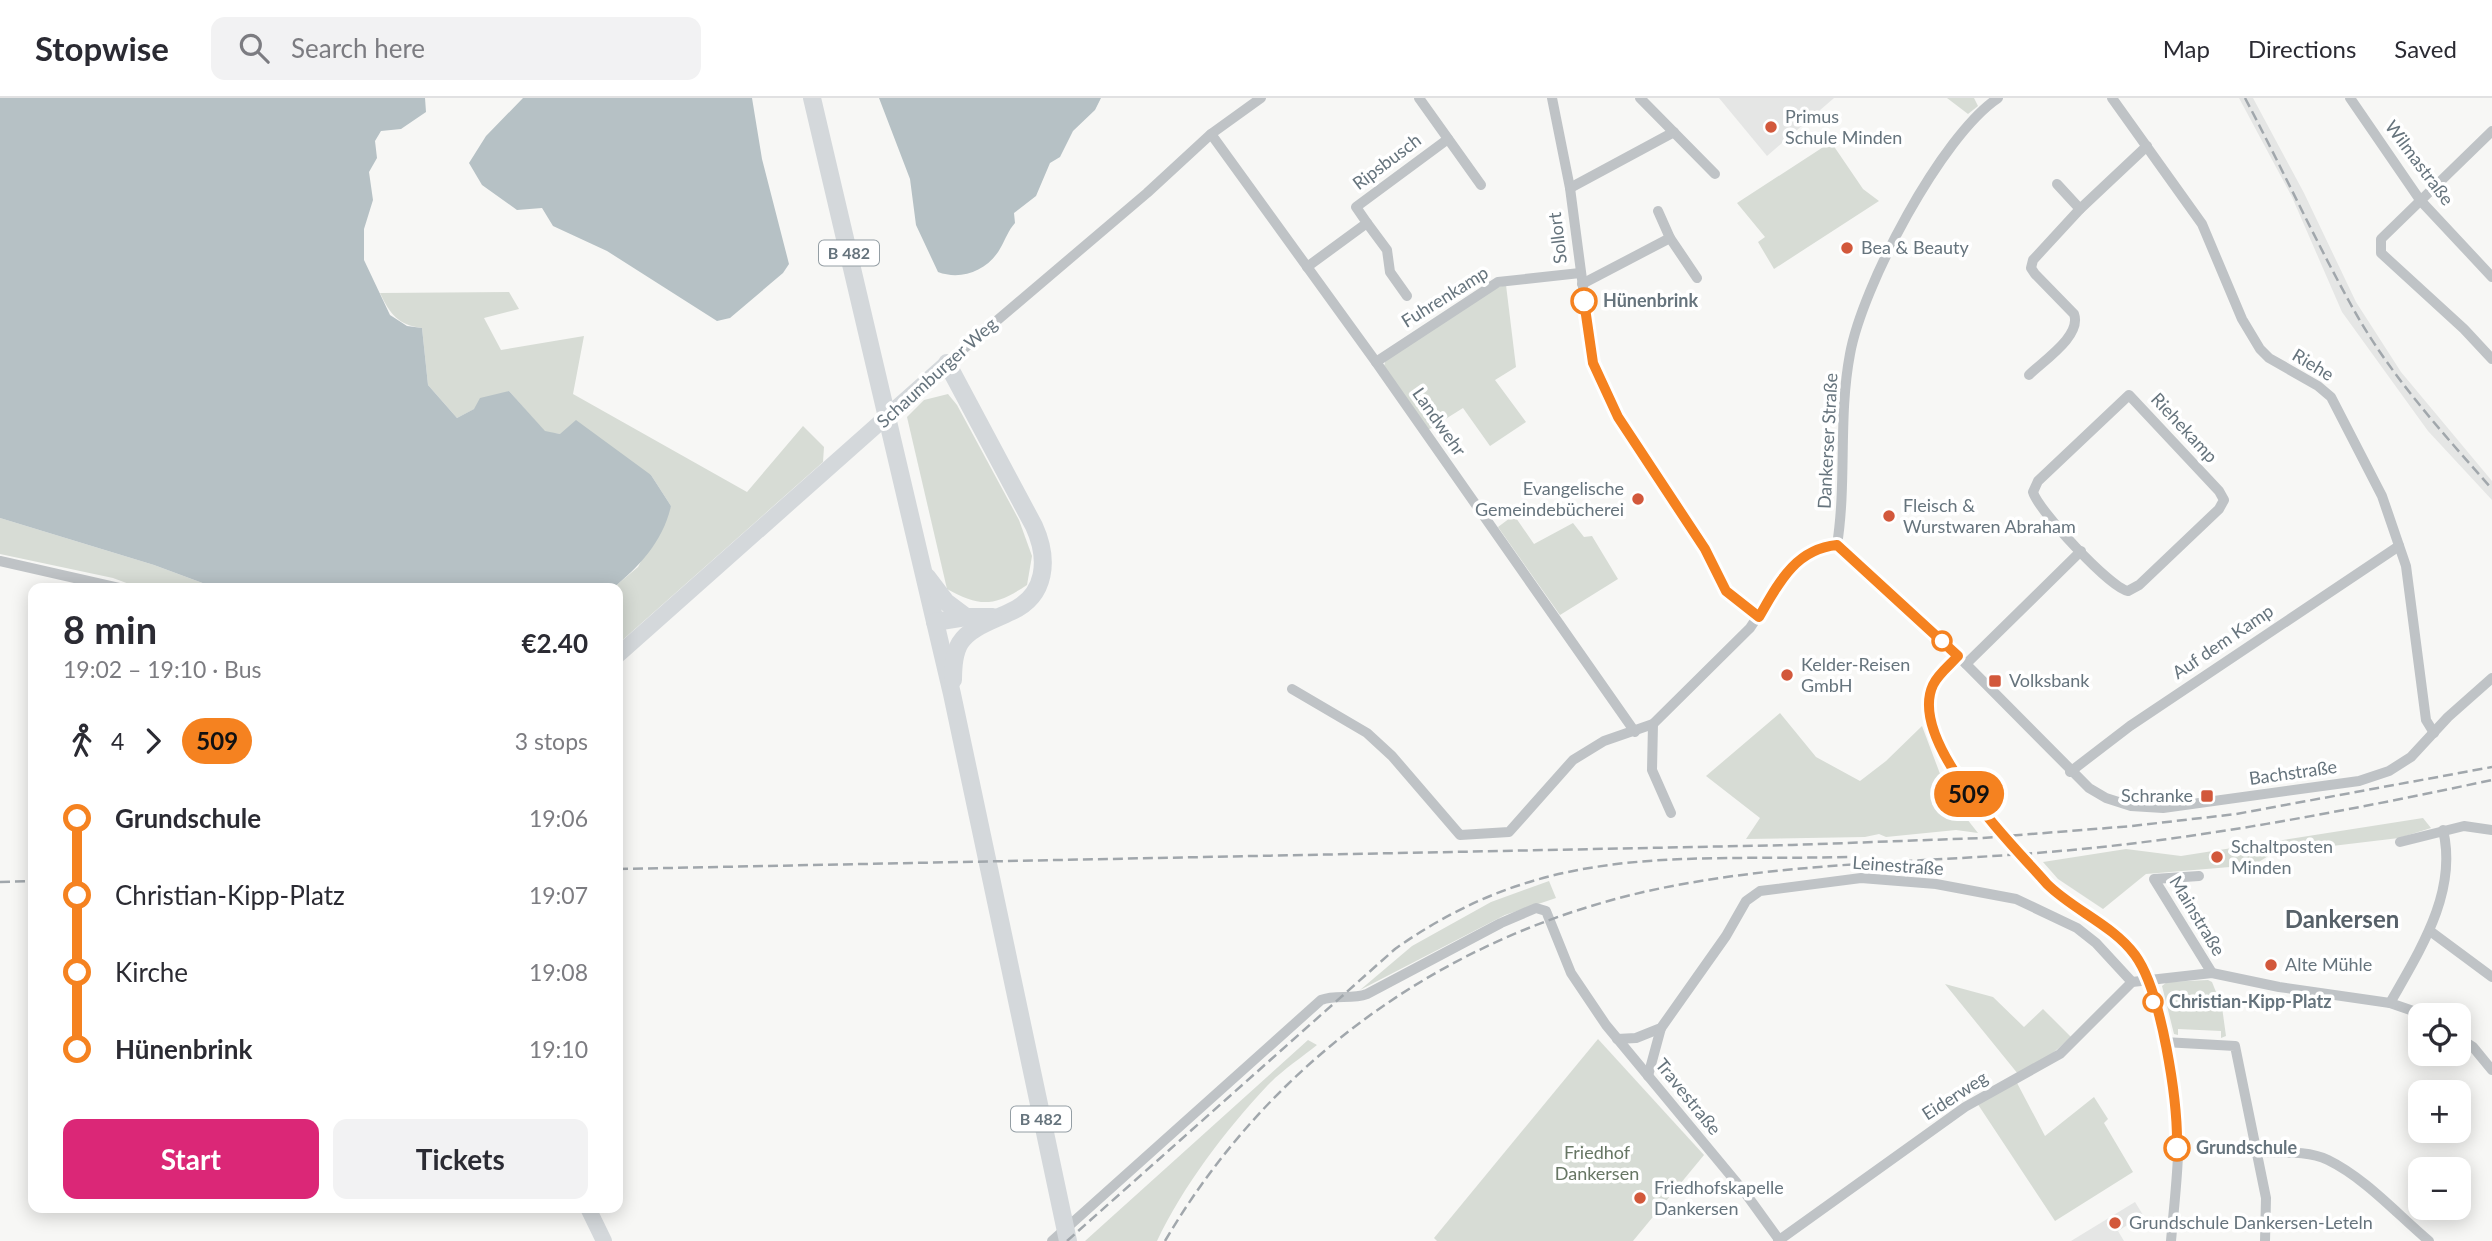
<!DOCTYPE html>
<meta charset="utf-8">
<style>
:root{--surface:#fff;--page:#f2f2f3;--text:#2b2b33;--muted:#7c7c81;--line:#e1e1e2;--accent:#db2777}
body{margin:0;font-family:Lato,sans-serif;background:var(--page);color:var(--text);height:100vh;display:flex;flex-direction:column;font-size:26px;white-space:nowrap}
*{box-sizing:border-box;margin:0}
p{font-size:23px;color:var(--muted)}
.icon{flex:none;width:38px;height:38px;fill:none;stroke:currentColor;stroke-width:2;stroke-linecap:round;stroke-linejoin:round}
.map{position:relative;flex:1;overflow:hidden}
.side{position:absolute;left:28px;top:485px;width:595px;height:630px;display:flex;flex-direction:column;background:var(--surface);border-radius:14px;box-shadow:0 4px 18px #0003}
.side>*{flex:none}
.badge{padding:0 14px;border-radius:23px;font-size:24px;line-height:46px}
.controls{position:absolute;left:2408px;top:905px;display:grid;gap:14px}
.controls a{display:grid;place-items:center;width:63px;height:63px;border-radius:14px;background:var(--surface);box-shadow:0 4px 18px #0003;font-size:35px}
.map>.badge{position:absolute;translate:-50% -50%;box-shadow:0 0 0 4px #fff}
.legs{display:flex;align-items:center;gap:10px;height:77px;padding:0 35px;font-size:23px}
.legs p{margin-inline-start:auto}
.overview{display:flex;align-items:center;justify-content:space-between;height:119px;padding:0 35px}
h1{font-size:38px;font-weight:700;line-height:52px}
.cta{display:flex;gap:14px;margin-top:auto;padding:14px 35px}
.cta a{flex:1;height:80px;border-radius:14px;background:var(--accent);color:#fff;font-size:28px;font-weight:700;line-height:80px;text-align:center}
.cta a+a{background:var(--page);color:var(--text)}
ul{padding:0 35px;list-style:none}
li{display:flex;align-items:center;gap:24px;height:77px;font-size:26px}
li i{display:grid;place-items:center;width:10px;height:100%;margin:0 9px;background:currentColor}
li i::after{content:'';width:18px;height:18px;margin:-9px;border:5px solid;border-radius:50%;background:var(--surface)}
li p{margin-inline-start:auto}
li:first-child i{background:linear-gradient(#0000 50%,currentColor 0)}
li:last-child i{background:linear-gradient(currentColor 50%,#0000 0)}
header{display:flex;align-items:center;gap:42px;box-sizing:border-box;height:98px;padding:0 35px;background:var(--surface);border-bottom:2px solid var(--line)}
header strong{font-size:33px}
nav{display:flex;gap:38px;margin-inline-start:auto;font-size:24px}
.search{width:490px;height:63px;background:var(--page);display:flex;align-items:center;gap:18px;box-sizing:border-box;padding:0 24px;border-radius:14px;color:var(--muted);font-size:26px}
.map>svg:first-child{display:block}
.built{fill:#e5e6e5}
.green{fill:#d7dcd5}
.water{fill:#b6c1c5}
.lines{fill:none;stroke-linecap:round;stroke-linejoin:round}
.street{stroke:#bfc3c6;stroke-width:10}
.secondary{stroke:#d4d8db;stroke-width:16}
.primary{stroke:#d4d8db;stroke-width:18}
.rail{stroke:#a1a7ac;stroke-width:2.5;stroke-dasharray:10 5;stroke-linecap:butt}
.line-1-casing{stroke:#fff;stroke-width:16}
.line-1{stroke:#f58220;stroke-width:10}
.poi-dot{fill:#d2583b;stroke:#fff;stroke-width:2.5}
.stop-1-dot{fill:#fff;stroke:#f58220;stroke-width:3.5}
.labels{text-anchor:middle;stroke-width:7;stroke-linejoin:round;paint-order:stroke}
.shield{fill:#fff;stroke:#949ea4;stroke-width:2}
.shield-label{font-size:16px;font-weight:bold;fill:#66747d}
.poi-label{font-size:18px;fill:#66747d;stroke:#fff;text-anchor:start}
.street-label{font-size:18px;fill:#66747d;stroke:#fff}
.stop-label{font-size:18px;font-weight:bold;fill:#66747d;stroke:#fff;text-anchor:start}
.park-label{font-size:18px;fill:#677664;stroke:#fff}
.district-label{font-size:24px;font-weight:bold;fill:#576169;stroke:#fff}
</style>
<header>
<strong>Stopwise</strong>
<div class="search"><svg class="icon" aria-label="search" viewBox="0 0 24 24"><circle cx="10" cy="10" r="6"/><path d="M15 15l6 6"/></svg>Search here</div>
<nav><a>Map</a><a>Directions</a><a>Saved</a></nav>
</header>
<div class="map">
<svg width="2492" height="1143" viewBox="0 0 2492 1143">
<rect width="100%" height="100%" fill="#f7f7f5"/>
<g class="built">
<path d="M1719,0H1834L1767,58Z"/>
<path d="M2239,0H2253L2304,95L2356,204L2401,274L2492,383V402L2428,333L2342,214L2292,99Z"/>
<path d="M2135,1104L2143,1117L2118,1133L2124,1143H2071Z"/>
</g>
<g class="green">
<path d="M1947,0H1974L1978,8L1968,16Z"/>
<path d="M1831,44L1863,91L1879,103L1774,171L1758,144L1765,139L1737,105Z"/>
<path d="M1506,187L1516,269L1495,282L1526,324L1490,348L1463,310L1428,332L1384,268L1386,261L1496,190Z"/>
<path d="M509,194L519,211L484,220L501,252L584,238L573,296L747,394L803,328L824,349L823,364L618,546V490H613L638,469L671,408L651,377L560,336L545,334L509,293L457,320L428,287L422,230C398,227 390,216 380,195Z"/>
<path d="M948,296L957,307L1019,422L1032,458L1027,487C995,508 981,510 947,491L907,319L924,302Z"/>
<path d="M1514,417L1534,446L1573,425L1584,439L1592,438L1618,481L1560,517L1498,429Z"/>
<path d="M0,420L154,467L216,490H140L113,480L0,456Z"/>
<path d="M1780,615L1816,659L1860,683L1886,663L1922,628L1948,697L1978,735L1956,732L1886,739L1879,736L1865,739L1746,741L1760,720L1706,678Z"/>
<path d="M2423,720L2431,730L2399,740L2273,755L2254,767L2146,776L2103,811L2058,781L2043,764L2126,751L2181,758Z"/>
<path d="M1549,783L1556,800L1505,817L1360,892L1412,848L1491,804Z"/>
<path d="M2208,882L2212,884L2222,909L2226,938L2221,940V933L2178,931V937L2174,936L2162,888L2167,884Z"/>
<path d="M1945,886L1993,899L2024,929L2043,911L2071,939L2053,955L2018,976Z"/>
<path d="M1598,941L1704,1057L1633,1143H1437L1434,1140Z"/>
<path d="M1308,942L1317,947C1301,960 1281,973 1267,988C1225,1033 1183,1088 1157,1143H1085Z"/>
<path d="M2016,983L2045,1038L2094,999L2108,1021L2104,1025L2133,1074L2055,1123L1977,1005Z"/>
</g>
<g class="water">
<path d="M0,0H425L426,14L401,31L381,33L375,43L377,60L369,74L373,102L364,131V162L390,217L407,228L422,230L428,287L457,320L474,311L480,300L509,293L545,333L560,336L576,322L651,377L671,408C663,443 640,468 613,490H216L154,467L0,420Z"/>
<path d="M523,0H752L762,61L789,166L783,175L730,220L717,223L607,153L553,128L542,110L517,112L482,87L469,65L486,38Z"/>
<path d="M879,0H1101L1095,12L1073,33L1060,59L1050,65L1036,98L1014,115L1015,125C1008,133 1006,140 1001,149C989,172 962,183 938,174L916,127L910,81Z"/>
</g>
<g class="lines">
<g class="street">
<path d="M1419,0L1481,87"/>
<path d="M1552,0L1570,90L1593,265L1618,319L1705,451L1726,493L1759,519"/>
<path d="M1640,0L1715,76"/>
<path d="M2112,0L2202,126L2242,221L2260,251L2269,260L2318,288L2331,299L2382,398L2406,468L2426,622L2434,635"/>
<path d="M2350,0L2420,102L2492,179"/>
<path d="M2492,33L2381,141V155L2464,231L2492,261"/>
<path d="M1211,36L1376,264L1635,634"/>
<path d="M2057,86L2080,111"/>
<path d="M1570,90L1674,34"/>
<path d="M1658,113L1670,140L1697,180"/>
<path d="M1367,125L1387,152L1390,174L1407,198"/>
<path d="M1307,169L1367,125L1356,109L1448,41"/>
<path d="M1582,186L1670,140"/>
<path d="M1376,264L1498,184L1580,175"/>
<path d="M947,265L1147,95L1211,36L1261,0"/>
<path d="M2029,277C2043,263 2082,238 2074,216L2035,176L2031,170L2033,162L2080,111L2147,48"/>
<path d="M2129,297L2219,393L2224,402L2219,411L2139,487L2128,493C2110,490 2038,412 2033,394L2038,383Z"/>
<path d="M1837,447L1958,558L2089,690L2106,700L2131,708L2163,710L2359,683L2389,673L2411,659L2448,619L2492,580"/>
<path d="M1837,447C1847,384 1838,319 1850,256C1862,189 1941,38 1998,0"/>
<path d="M0,463L119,490"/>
<path d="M1958,558C1949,568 1935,578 1932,591C1914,650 2020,763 2061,800C2084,821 2118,832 2135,859C2148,877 2153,901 2158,923C2165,948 2173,974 2176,1000C2182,1047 2175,1096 2171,1143"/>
<path d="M1966,566L2081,453"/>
<path d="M1292,591L1367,635L1392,658L1460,737L1509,734L1573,662L1604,643L1653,626L1750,530L1793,465L1825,448L1837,447"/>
<path d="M1653,626L1652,672L1671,715"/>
<path d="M2070,674L2130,628L2399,448"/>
<path d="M2400,744L2464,728L2492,732"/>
<path d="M2199,778L2154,781L2212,875"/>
<path d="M2430,833L2492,879"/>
<path d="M2390,905C2420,852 2458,794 2443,732"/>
<path d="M2459,940L2473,949L2492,972"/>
<path d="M1617,941L1636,940L1661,930L1726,838L1746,803L1760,793L1861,780L1936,786L2016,801L2077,830L2096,845L2132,884"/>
<path d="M2164,944L2235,948L2266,1100L2265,1143"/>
<path d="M1648,978L1661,930"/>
<path d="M2258,1054C2280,1055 2307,1052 2328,1062C2365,1080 2397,1116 2429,1143"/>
<path d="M1052,1143L1321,902C1336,896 1351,902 1367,896L1501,825L1536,810L1546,813L1571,875L1606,927L1746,1096L1780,1143"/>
<path d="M1778,1143L1965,1009L2060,956L2132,884L2212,875L2279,889L2390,905L2425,917"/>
</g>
<g class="secondary">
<path d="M618,557L947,265"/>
<path d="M588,1110L604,1143"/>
</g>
<g class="primary">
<path d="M812,0L952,596L1068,1143"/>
<path d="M947,265L1034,428C1049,461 1047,498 1010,514C994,522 970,529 960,545C954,555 953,570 953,582"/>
<path d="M927,479L946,504L966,519"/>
<path d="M935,524L966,519H993"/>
</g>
<g class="rail">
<path d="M2245,0C2281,68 2313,138 2350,205C2387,274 2441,333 2492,391"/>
<path d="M618,771L1792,747L1982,740L2132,728L2236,716L2492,669"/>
<path d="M0,784L33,783"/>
<path d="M1067,1143L1395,851C1546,744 1676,763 1850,759"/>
<path d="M1165,1143C1278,950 1469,822 1689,785C1807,764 1929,764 2048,754C2197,742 2346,713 2492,682"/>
</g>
</g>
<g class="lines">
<defs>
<path id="line-1" d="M1584,203L1593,265L1618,319L1705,451L1726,493L1759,519C1778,486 1795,451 1837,447L1958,558C1950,567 1938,576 1933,587C1907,643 2013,747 2047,786C2073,812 2113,827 2135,857C2162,894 2178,1004 2177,1050"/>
</defs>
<use href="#line-1" class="line-1-casing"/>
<use href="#line-1" class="line-1"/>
</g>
<g class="poi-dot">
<circle cx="1771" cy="29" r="7"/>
<circle cx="1847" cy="150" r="7"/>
<circle cx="1638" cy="401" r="7"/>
<circle cx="1889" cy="418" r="7"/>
<circle cx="1787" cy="577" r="7"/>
<rect x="1988" y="576" width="14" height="14" rx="3.5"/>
<rect x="2200" y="691" width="14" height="14" rx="3.5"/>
<circle cx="2217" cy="759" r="7"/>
<circle cx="2271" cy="867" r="7"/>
<circle cx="1640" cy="1100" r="7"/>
<circle cx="2115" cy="1125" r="7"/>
</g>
<g class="stop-1-dot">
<circle cx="1584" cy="203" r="12"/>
<circle cx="1942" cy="543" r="9"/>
<circle cx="2153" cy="904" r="9"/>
<circle cx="2177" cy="1050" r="12"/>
</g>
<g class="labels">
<g class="shield">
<rect x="819" y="142.5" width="60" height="25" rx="5"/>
<rect x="1011" y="1008.5" width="60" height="25" rx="5"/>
</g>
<g class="shield-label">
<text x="849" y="161">B 482</text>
<text x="1041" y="1027">B 482</text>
</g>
<g class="poi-label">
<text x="1785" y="25">Primus<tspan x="1785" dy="21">Schule Minden</tspan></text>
<text x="1861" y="156">Bea &amp; Beauty</text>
<text x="1624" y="397" text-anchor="end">Evangelische<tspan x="1624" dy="21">Gemeindebücherei</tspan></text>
<text x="1903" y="414">Fleisch &amp;<tspan x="1903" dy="21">Wurstwaren Abraham</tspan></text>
<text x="1801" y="573">Kelder-Reisen<tspan x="1801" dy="21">GmbH</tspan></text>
<text x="2009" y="589">Volksbank</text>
<text x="2193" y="704" text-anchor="end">Schranke</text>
<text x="2231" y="755">Schaltposten<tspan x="2231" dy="21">Minden</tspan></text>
<text x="2285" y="873">Alte Mühle</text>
<text x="1654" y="1096">Friedhofskapelle<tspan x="1654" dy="21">Dankersen</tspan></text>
<text x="2129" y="1131">Grundschule Dankersen-Leteln</text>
</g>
<g class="street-label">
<text transform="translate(1387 64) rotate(-37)" y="6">Ripsbusch</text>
<text transform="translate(2419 65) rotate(53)" y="6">Wilmastraße</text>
<text transform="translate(1558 140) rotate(-97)" y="6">Sollort</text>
<text transform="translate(1445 199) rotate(-32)" y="6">Fuhrenkamp</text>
<text transform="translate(2313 267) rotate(31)" y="6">Riehe</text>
<text transform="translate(937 275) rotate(-42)" y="6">Schaumburger Weg</text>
<text transform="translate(1439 324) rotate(55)" y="6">Landwehr</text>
<text transform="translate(2184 330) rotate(47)" y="6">Riehekamp</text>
<text transform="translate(1828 343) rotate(-87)" y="6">Dankerser Straße</text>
<text transform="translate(2223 544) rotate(-34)" y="6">Auf dem Kamp</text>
<text transform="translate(2293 675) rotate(-8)" y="6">Bachstraße</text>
<text transform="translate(1898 768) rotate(4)" y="6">Leinestraße</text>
<text transform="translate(2197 818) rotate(59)" y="6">Mainstraße</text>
<text transform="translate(1955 998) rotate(-33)" y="6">Eiderweg</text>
<text transform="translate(1688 999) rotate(51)" y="6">Travestraße</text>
</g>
<g class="stop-label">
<text x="1603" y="209">Hünenbrink</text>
<text x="2169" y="910">Christian-Kipp-Platz</text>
<text x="2196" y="1056">Grundschule</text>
</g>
<g class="park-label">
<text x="1597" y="1061">Friedhof<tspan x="1597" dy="21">Dankersen</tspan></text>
</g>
<g class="district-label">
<text x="2342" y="830">Dankersen</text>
</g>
</g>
</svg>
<div class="controls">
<a><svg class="icon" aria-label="locate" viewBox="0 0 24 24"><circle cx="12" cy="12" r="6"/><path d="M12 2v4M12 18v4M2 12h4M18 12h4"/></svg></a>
<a>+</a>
<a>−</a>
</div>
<b class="badge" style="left:1969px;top:696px;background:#f58220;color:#111">509</b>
<section class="side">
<div class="overview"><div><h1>8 min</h1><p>19:02 – 19:10 · Bus</p></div><b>€2.40</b></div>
<div class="legs"><svg class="icon" aria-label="walk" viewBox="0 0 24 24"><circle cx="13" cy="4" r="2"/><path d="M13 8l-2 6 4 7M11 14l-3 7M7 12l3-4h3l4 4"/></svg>4<svg class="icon" aria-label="forward" viewBox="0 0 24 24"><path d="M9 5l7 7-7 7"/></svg><b class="badge" style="background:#f58220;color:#111">509</b><p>3 stops</p></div>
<ul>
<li><i style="color:#f58220"></i><b>Grundschule</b><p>19:06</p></li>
<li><i style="color:#f58220"></i><span>Christian-Kipp-Platz</span><p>19:07</p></li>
<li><i style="color:#f58220"></i><span>Kirche</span><p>19:08</p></li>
<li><i style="color:#f58220"></i><b>Hünenbrink</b><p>19:10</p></li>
</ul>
<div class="cta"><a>Start</a><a>Tickets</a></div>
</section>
</div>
